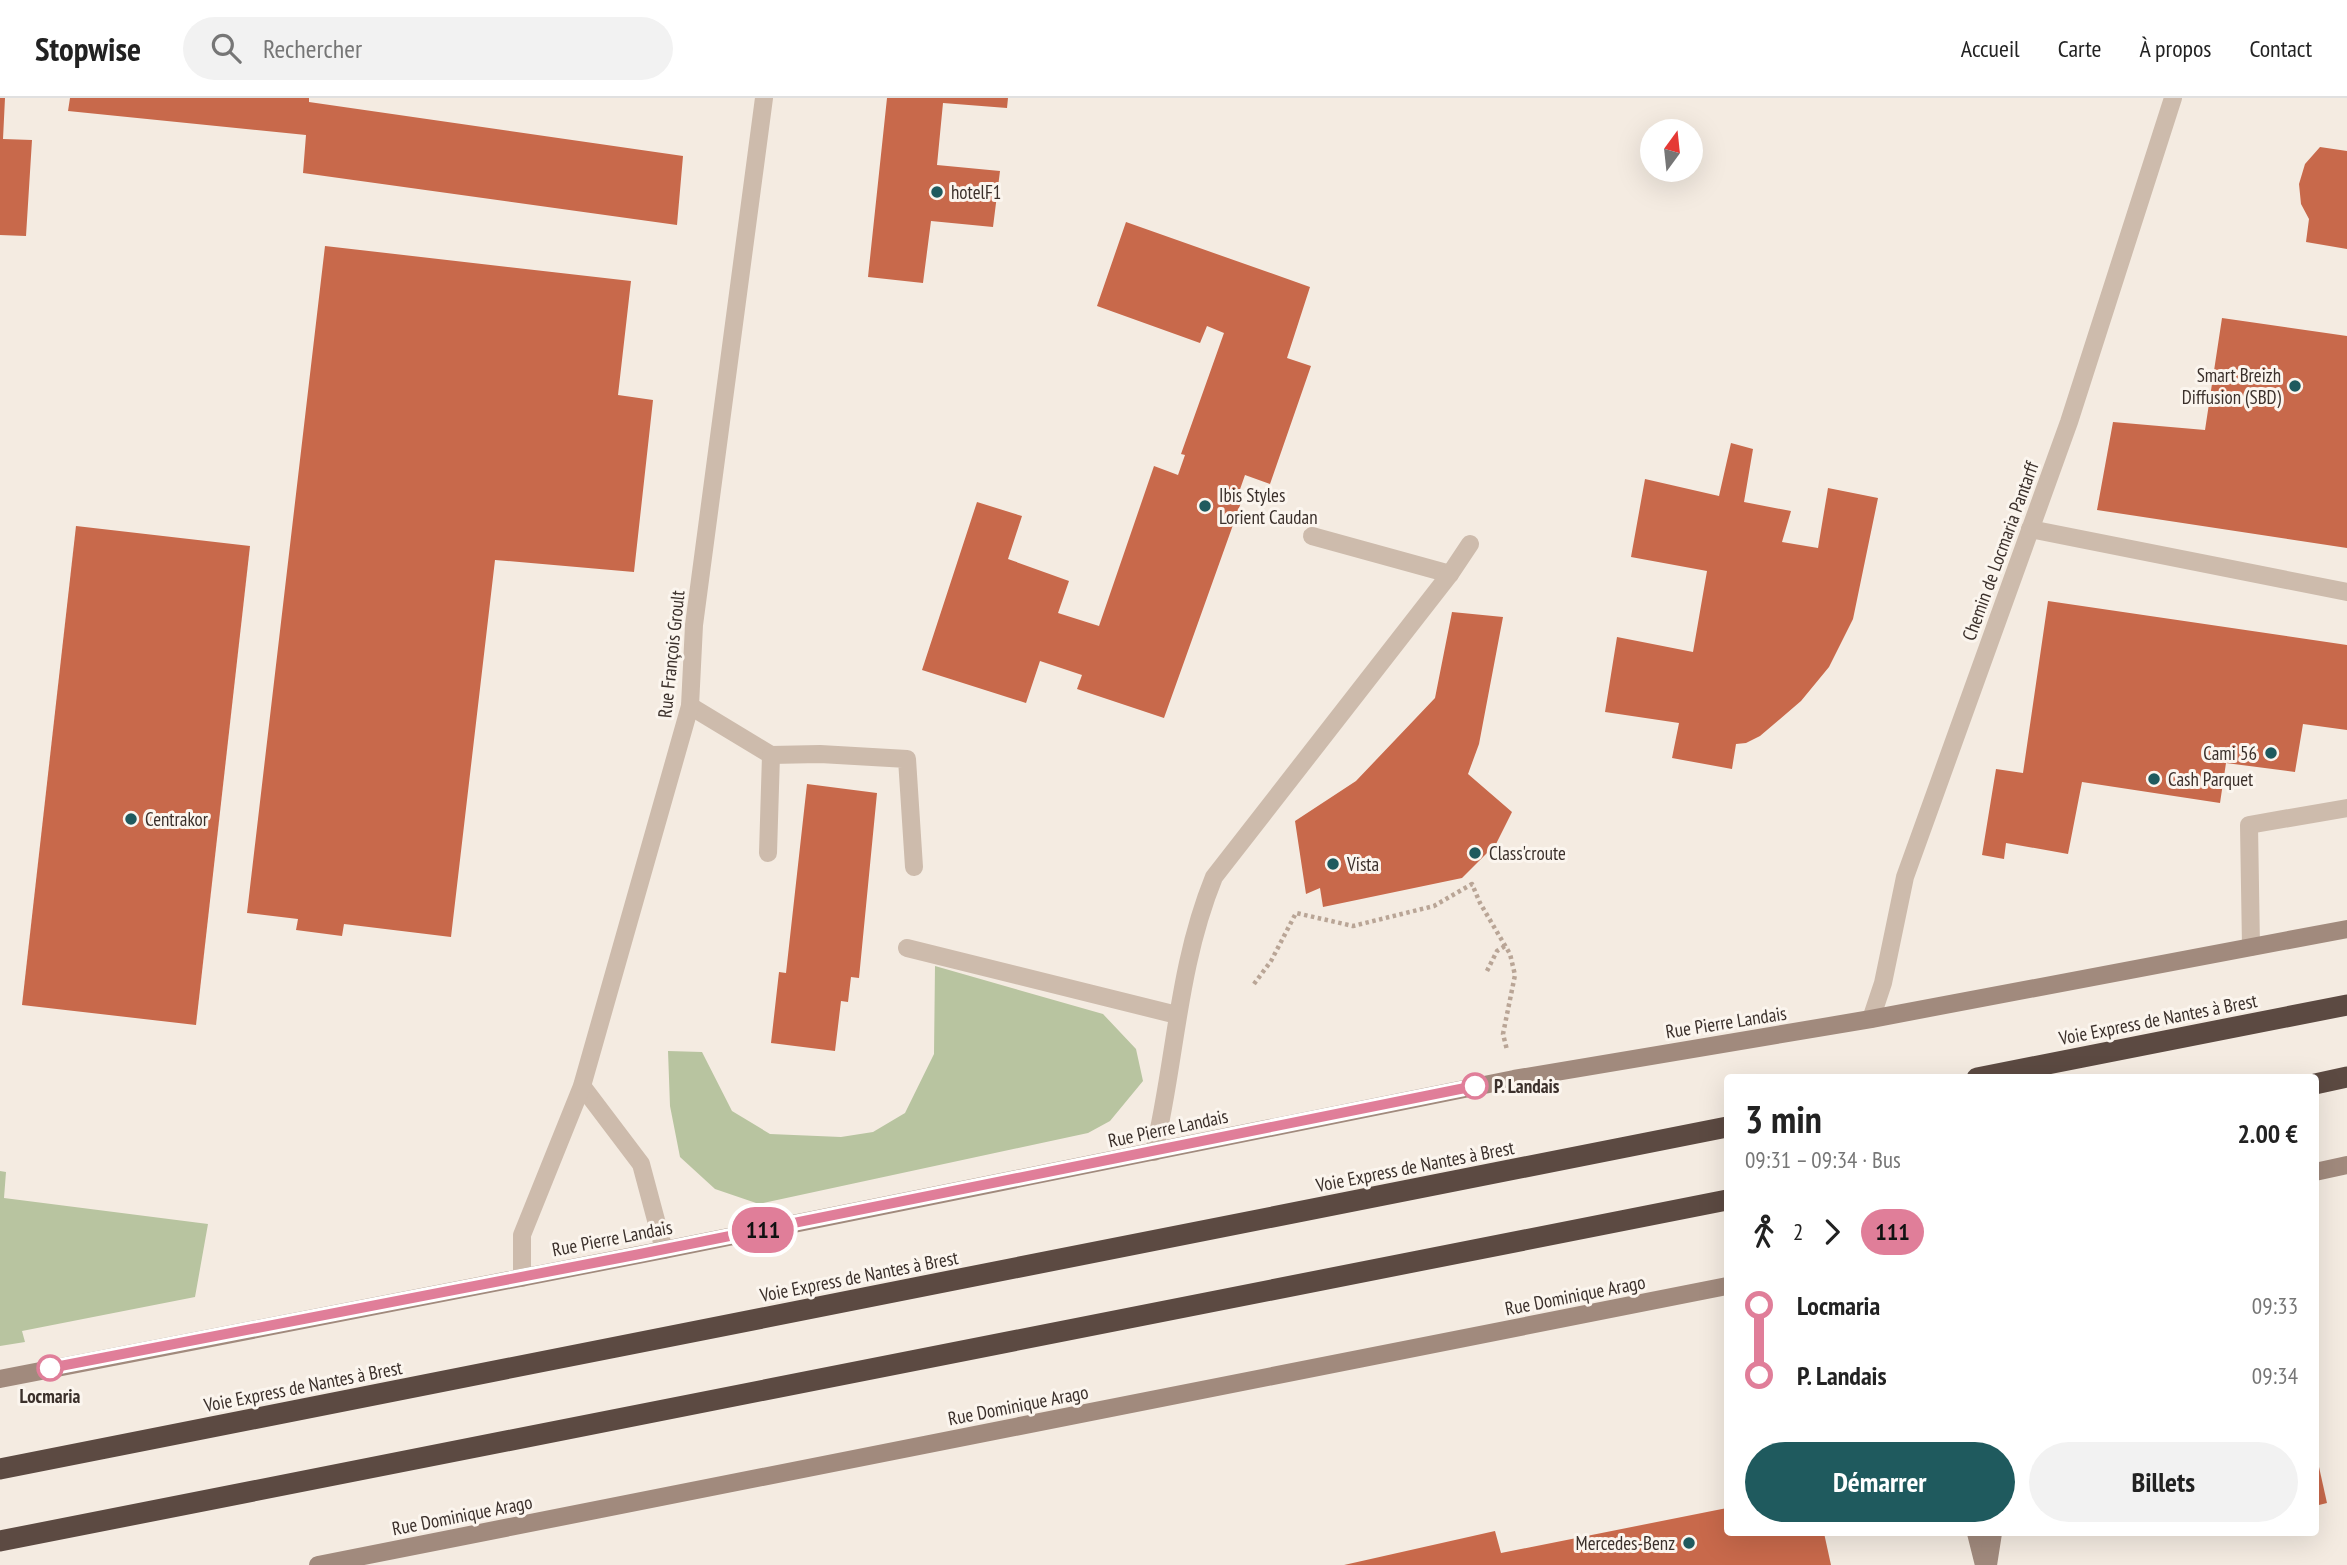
<!DOCTYPE html>
<html lang="fr">
<meta charset="utf-8">
<style>
:root{--surface:#fff;--page:#f2f2f2;--text:#222;--muted:#767676;--line:#e0e0e0;--accent:#1f5a5e}
body{margin:0;font-family:"PT Sans Narrow",sans-serif;background:var(--page);color:var(--text);height:100vh;display:flex;flex-direction:column;font-size:26px;white-space:nowrap}
*{box-sizing:border-box;margin:0}
p{font-size:23px;color:var(--muted)}
.icon{flex:none;width:38px;height:38px;fill:none;stroke:currentColor;stroke-width:2;stroke-linecap:round;stroke-linejoin:round}
.map{position:relative;flex:1;overflow:hidden}
.drawer{position:absolute;left:1724px;top:976px;width:595px;height:462px;display:flex;flex-direction:column;background:var(--surface);border-radius:7px;box-shadow:0 7px 28px #0002}
.drawer>*{flex:none}
.badge{padding:0 14px;border-radius:23px;font-size:24px;line-height:46px}
.needle{width:46px;rotate:15deg}
.tools{position:absolute;left:1640px;top:21px;display:grid;gap:14px}
.tools a{display:grid;place-items:center;width:63px;height:63px;border-radius:50%;background:var(--surface);box-shadow:0 7px 28px #0002;font-size:35px}
.map>.badge{position:absolute;translate:-50% -50%;box-shadow:0 0 0 4px #fff}
.legs{display:flex;align-items:center;gap:10px;height:77px;padding:0 21px;font-size:23px}
.legs p{margin-inline-start:auto}
.headline{display:flex;align-items:center;justify-content:space-between;height:119px;padding:0 21px}
h1{font-size:38px;font-weight:600;line-height:52px}
.primary-button{display:flex;gap:14px;margin-top:auto;padding:14px 21px}
.primary-button a{flex:1;height:80px;border-radius:42px;background:var(--accent);color:#fff;font-size:28px;font-weight:600;line-height:80px;text-align:center}
.primary-button a+a{background:var(--page);color:var(--text)}
ul{padding:0 21px;list-style:none}
li{display:flex;align-items:center;gap:24px;height:70px;font-size:26px}
li i{display:grid;place-items:center;width:10px;height:100%;margin:0 9px;background:currentColor}
li i::after{content:'';width:18px;height:18px;margin:-9px;border:5px solid;border-radius:50%;background:var(--surface)}
li p{margin-inline-start:auto}
li:first-child i{background:linear-gradient(#0000 50%,currentColor 0)}
li:last-child i{background:linear-gradient(currentColor 50%,#0000 0)}
header{display:flex;align-items:center;gap:42px;box-sizing:border-box;height:98px;padding:0 35px;background:var(--surface);border-bottom:2px solid var(--line)}
header strong{font-size:33px}
nav{display:flex;gap:38px;margin-inline-start:auto;font-size:24px}
.search{width:490px;height:63px;background:var(--page);display:flex;align-items:center;gap:18px;box-sizing:border-box;padding:0 24px;border-radius:38px;color:var(--muted);font-size:26px}
.map>svg:first-child{display:block}
.green{fill:#b8c4a0}
.building{fill:#c8694b}
.lines{fill:none;stroke-linecap:round;stroke-linejoin:round}
.path{stroke:#b9a596;stroke-width:4.5;stroke-dasharray:3.5 3.5;stroke-linecap:butt}
.lane{stroke:#cdbbac;stroke-width:18}
.street{stroke:#cdbbac;stroke-width:18}
.secondary{stroke:#a18a7d;stroke-width:18}
.highway{stroke:#5c4a42;stroke-width:21}
.line-1-casing{stroke:#fff;stroke-width:16}
.line-1{stroke:#e07e99;stroke-width:10}
.poi-dot{fill:#1f5a5e;stroke:#fbf5ee;stroke-width:2.5}
.stop-1-dot{fill:#fff;stroke:#e07e99;stroke-width:3.5}
.labels{text-anchor:middle;stroke-width:6;stroke-linejoin:round;paint-order:stroke}
.poi-label{font-size:19px;fill:#3b302b;stroke:#fbf5ee;text-anchor:start}
.street-label{font-size:19px;fill:#3b302b;stroke:#fbf5ee}
.stop-label{font-size:19px;font-weight:bold;fill:#3b302b;stroke:#fbf5ee;text-anchor:start}
</style>
<header>
<strong>Stopwise</strong>
<div class="search"><svg class="icon" aria-label="search" viewBox="0 0 24 24"><circle cx="10" cy="10" r="6"/><path d="M15 15l6 6"/></svg>Rechercher</div>
<nav><a>Accueil</a><a>Carte</a><a>À propos</a><a>Contact</a></nav>
</header>
<div class="map">
<svg width="2347" height="1467" viewBox="0 0 2347 1467">
<rect width="100%" height="100%" fill="#f4ebe1"/>
<g class="green">
<path d="M935,868L1103,916L1136,951L1143,983L1110,1023L1088,1035L759,1106L715,1091L680,1059L670,1008L668,953L702,954L732,1013L770,1036L841,1039L873,1034L905,1015L934,956Z"/>
<path d="M0,1073L6,1074L4,1100L208,1126L195,1199L22,1233L25,1244L0,1248Z"/>
</g>
<g class="building">
<path d="M0,0H5L3,41L32,42L26,138L0,137Z"/>
<path d="M70,0H309V4L683,58L677,127L303,75L306,37L68,13Z"/>
<path d="M887,0H1008L1007,10L943,5L937,67L1000,73L993,129L931,123L923,185L868,179Z"/>
<path d="M2320,49L2347,53V151L2306,144L2309,121L2301,106L2299,86L2305,66Z"/>
<path d="M1126,124L1310,189L1287,260L1311,268L1270,386L1245,377L1238,397L1243,399L1164,620L1077,591L1082,577L1040,563L1026,605L922,572L977,404L1022,418L1008,461L1069,483L1058,515L1099,528L1154,368L1178,377L1185,357L1181,356L1224,235L1207,228L1200,245L1097,208Z"/>
<path d="M325,148L631,183L618,297L653,302L634,474L495,462L451,839L344,826L342,838L296,832L298,821L247,815Z"/>
<path d="M2222,220L2347,238V450L2097,412L2113,324L2205,332Z"/>
<path d="M1731,345L1753,351L1744,404L1791,413L1782,444L1818,450L1828,390L1878,400L1853,521L1829,569L1801,603L1760,638L1746,645L1736,646L1732,671L1672,660L1679,625L1605,614L1617,539L1693,554L1707,473L1631,459L1645,381L1719,398Z"/>
<path d="M76,428L250,448L196,927L22,907Z"/>
<path d="M2048,503L2347,547V632L2303,626L2295,674L2226,665L2220,705L2082,684L2068,756L2006,745L2004,761L1982,757L1996,671L2023,675Z"/>
<path d="M1452,514L1503,519L1479,646L1468,676L1512,714L1496,746L1462,780L1323,809L1320,790L1306,796L1295,723L1356,683L1435,600Z"/>
<path d="M807,686L877,695L859,880L851,879L848,904L841,903L835,953L771,945L779,874L786,875Z"/>
<path d="M2315,1351L2327,1405L2315,1408Z"/>
<path d="M1727,1410V1435H1824L1831,1467H1344L1495,1433L1501,1455Z"/>
</g>
<g class="lines">
<g class="path">
<path d="M1487,873L1497,853L1505,848"/>
<path d="M1254,886L1271,863L1296,815L1353,828L1434,808L1472,786L1480,805L1510,856L1515,877L1503,936L1507,952"/>
</g>
<g class="lane">
<path d="M2030,431L2347,494"/>
<path d="M1312,438L1450,476"/>
<path d="M690,608L771,657L768,755"/>
<path d="M771,657L820,656L907,661L914,769"/>
<path d="M2251,849L2249,727L2347,710"/>
<path d="M907,850L1177,917"/>
<path d="M1154,1054C1176,961 1177,870 1214,779L1450,476L1470,446"/>
</g>
<g class="street">
<path d="M1871,921L1883,885L1905,779L2069,324L2173,0"/>
<path d="M582,988L641,1066L664,1152"/>
<path d="M522,1180V1137L582,988L690,608L694,527L764,0"/>
</g>
<g class="secondary">
<path d="M2315,1074L2347,1067"/>
<path d="M0,1281L664,1152L1514,981L1871,921L2347,831"/>
<path d="M1976,1435L1984,1467"/>
<path d="M318,1467L1727,1188"/>
<path d="M1988,1467L1993,1435"/>
</g>
<g class="highway">
<path d="M1977,980L2347,907"/>
<path d="M2315,986L2347,979"/>
<path d="M0,1371L1727,1029"/>
<path d="M0,1443L1727,1102"/>
</g>
</g>
<g class="lines">
<defs>
<path id="line-1" d="M50,1270L640,1156L1475,988"/>
</defs>
<use href="#line-1" class="line-1-casing"/>
<use href="#line-1" class="line-1"/>
</g>
<g class="poi-dot">
<circle cx="937" cy="94" r="7"/>
<circle cx="2295" cy="288" r="7"/>
<circle cx="1205" cy="408" r="7"/>
<circle cx="2271" cy="655" r="7"/>
<circle cx="2154" cy="681" r="7"/>
<circle cx="131" cy="721" r="7"/>
<circle cx="1475" cy="755" r="7"/>
<circle cx="1333" cy="766" r="7"/>
<circle cx="1689" cy="1445" r="7"/>
</g>
<g class="stop-1-dot">
<circle cx="1475" cy="988" r="12"/>
<circle cx="50" cy="1270" r="12"/>
</g>
<g class="labels">
<g class="poi-label">
<text x="951" y="101">hotelF1</text>
<text x="2281" y="284" text-anchor="end">Smart Breizh<tspan x="2281" dy="22">Diffusion (SBD)</tspan></text>
<text x="1219" y="404">Ibis Styles<tspan x="1219" dy="22">Lorient Caudan</tspan></text>
<text x="2257" y="662" text-anchor="end">Cami 56</text>
<text x="2168" y="688">Cash Parquet</text>
<text x="145" y="728">Centrakor</text>
<text x="1489" y="762">Class'croute</text>
<text x="1347" y="773">Vista</text>
<text x="1675" y="1452" text-anchor="end">Mercedes-Benz</text>
</g>
<g class="street-label">
<text transform="translate(2000 453) rotate(-70)" y="7">Chemin de Locmaria Pantarff</text>
<text transform="translate(671 556) rotate(-84)" y="7">Rue François Groult</text>
<text transform="translate(2158 921) rotate(-11)" y="7">Voie Express de Nantes à Brest</text>
<text transform="translate(1726 924) rotate(-9)" y="7">Rue Pierre Landais</text>
<text transform="translate(1168 1030) rotate(-12)" y="7">Rue Pierre Landais</text>
<text transform="translate(1415 1068) rotate(-11)" y="7">Voie Express de Nantes à Brest</text>
<text transform="translate(612 1140) rotate(-11)" y="7">Rue Pierre Landais</text>
<text transform="translate(859 1178) rotate(-11)" y="7">Voie Express de Nantes à Brest</text>
<text transform="translate(1575 1197) rotate(-11)" y="7">Rue Dominique Arago</text>
<text transform="translate(303 1288) rotate(-11)" y="7">Voie Express de Nantes à Brest</text>
<text transform="translate(1018 1307) rotate(-11)" y="7">Rue Dominique Arago</text>
<text transform="translate(462 1417) rotate(-11)" y="7">Rue Dominique Arago</text>
</g>
<g class="stop-label">
<text x="1494" y="995">P. Landais</text>
<text x="50" y="1305" text-anchor="middle">Locmaria</text>
</g>
</g>
</svg>
<div class="tools">
<a><svg class="needle" viewBox="-14 -14 28 28"><path d="M0-13l5 13h-10z" fill="#e53935"/><path d="M0 13l5-13h-10z" fill="#767676"/></svg></a>
</div>
<b class="badge" style="left:763px;top:1132px;background:#e07e99;color:#111">111</b>
<section class="drawer">
<div class="headline"><div><h1>3 min</h1><p>09:31 – 09:34 · Bus</p></div><b>2.00 €</b></div>
<div class="legs"><svg class="icon" aria-label="walk" viewBox="0 0 24 24"><circle cx="13" cy="4" r="2"/><path d="M13 8l-2 6 4 7M11 14l-3 7M7 12l3-4h3l4 4"/></svg>2<svg class="icon" aria-label="forward" viewBox="0 0 24 24"><path d="M9 5l7 7-7 7"/></svg><b class="badge" style="background:#e07e99;color:#111">111</b></div>
<ul>
<li><i style="color:#e07e99"></i><b>Locmaria</b><p>09:33</p></li>
<li><i style="color:#e07e99"></i><b>P. Landais</b><p>09:34</p></li>
</ul>
<div class="primary-button"><a>Démarrer</a><a>Billets</a></div>
</section>
</div>
